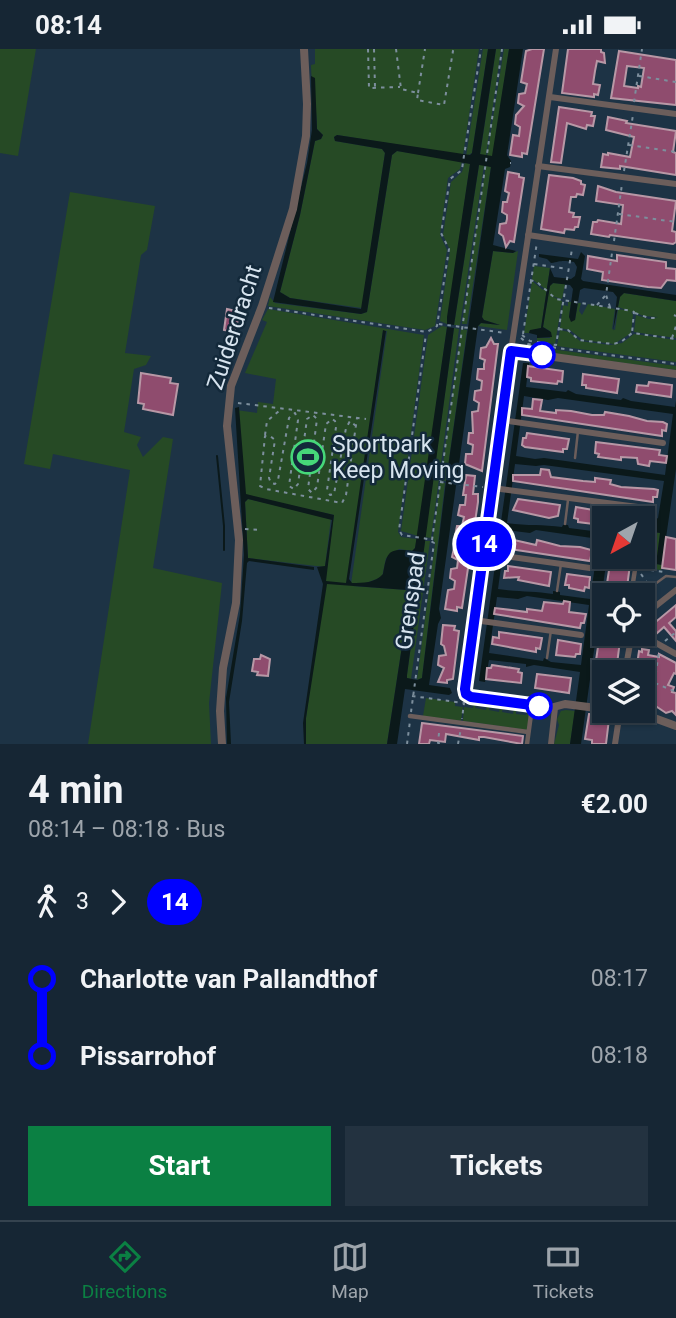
<!DOCTYPE html>
<meta charset="utf-8">
<style>
:root{--surface:#162634;--page:#233240;--text:#f1f3f6;--muted:#9ea5ac;--line:#35434f;--accent:#0b8043}
body{margin:0;font-family:Roboto,sans-serif;background:var(--page);color:var(--text);height:100vh;display:flex;flex-direction:column;font-size:26px;white-space:nowrap}
*{box-sizing:border-box;margin:0}
p{font-size:23px;color:var(--muted)}
.icon{flex:none;width:38px;height:38px;fill:none;stroke:currentColor;stroke-width:2;stroke-linecap:round;stroke-linejoin:round}
.map{position:relative;height:695px;overflow:hidden}
.side{display:flex;flex-direction:column;background:var(--surface);flex:1}
.side>*{flex:none}
.badge{padding:0 14px;border-radius:23px;font-size:24px;line-height:46px}
.needle{width:46px;rotate:220deg}
.buttons{position:absolute;left:592px;top:457px;display:grid;gap:14px}
.buttons a{display:grid;place-items:center;width:63px;height:63px;border-radius:0px;background:var(--surface);box-shadow:0 2px 5px #0004,0 0 0 2px var(--line);font-size:35px}
.map>.badge{position:absolute;translate:-50% -50%;box-shadow:0 0 0 4px #fff}
.legs{display:flex;align-items:center;gap:10px;height:77px;padding:0 28px;font-size:23px}
.legs p{margin-inline-start:auto}
.summary{display:flex;align-items:center;justify-content:space-between;height:119px;padding:0 28px}
h1{font-size:38px;font-weight:700;line-height:52px}
.button{display:flex;gap:14px;margin-top:auto;padding:14px 28px}
.button a{flex:1;height:80px;border-radius:0px;background:var(--accent);color:#fff;font-size:28px;font-weight:700;line-height:80px;text-align:center}
.button a+a{background:var(--page);color:var(--text)}
ul{padding:0 28px;list-style:none}
li{display:flex;align-items:center;gap:24px;height:77px;font-size:26px}
li i{display:grid;place-items:center;width:10px;height:100%;margin:0 9px;background:currentColor}
li i::after{content:'';width:18px;height:18px;margin:-9px;border:5px solid;border-radius:50%;background:var(--surface)}
li p{margin-inline-start:auto}
li:first-child i{background:linear-gradient(#0000 50%,currentColor 0)}
li:last-child i{background:linear-gradient(currentColor 50%,#0000 0)}
.status{display:flex;justify-content:space-between;align-items:center;height:49px;padding:0 35px;background:var(--surface);direction:ltr}
.status svg{height:19px;fill:currentColor}
.tabs{display:flex;justify-content:space-around;align-items:center;height:98px;border-top:2px solid var(--line);background:var(--surface);font-size:19px;color:var(--muted)}
.tabs a{display:grid;justify-items:center;gap:4px}
.tabs .active{color:var(--accent)}
.map>svg:first-child{display:block}
.green{fill:#264a25;fill-rule:evenodd}
.water{fill:#0b191a;fill-rule:evenodd}
.lines{fill:none;stroke-linecap:round;stroke-linejoin:round}
.stream{stroke:#0b191a;stroke-width:2}
.building{fill:#8f4c6e;stroke:#b898a6;stroke-width:2;fill-rule:evenodd}
.path{stroke:#7d8f9d;stroke-width:2;stroke-dasharray:3.5 5;stroke-linecap:butt}
.service{stroke:#6c5e5b;stroke-width:2.5}
.pedestrian{stroke:#6c5e5b;stroke-width:4.5}
.minor{stroke:#6c5e5b;stroke-width:6}
.tertiary{stroke:#6c5e5b;stroke-width:8}
.line-1-casing{stroke:#fff;stroke-width:16}
.line-1{stroke:#00f;stroke-width:10}
.stop-1-dot{fill:#fff;stroke:#00f;stroke-width:3.5}
.labels{text-anchor:middle;stroke-width:5;stroke-linejoin:round;paint-order:stroke}
.street-label{font-size:23px;fill:#d7e4ef;stroke:#13293a}
.poi-label{font-size:23px;fill:#d7e4ef;stroke:#13293a;text-anchor:start}
</style>
<div class="status"><b>08:14</b><svg viewBox="0 0 49 12"><path d="M0 12V9h3v3zM5 12V6h3v6zM10 12V3h3v9zM15 12V0h3v12zM26 1h20v11H26zM47 4h2v5h-2z"/></svg></div>
<div class="map">
<svg width="676" height="695" viewBox="0 0 676 695">
<rect width="100%" height="100%" fill="#1d3345"/>
<g class="green">
<path d="M0,0H36L18,107L0,104Z"/>
<path d="M315,0H479L463,106L337,86L334,88L335,92L382,100L385,104L362,259L290,249L280,243L300,166L315,92L321,90L323,86L317,80C317,58 311,35 311,16L315,15Z"/>
<path d="M483,0H488L472,104L466,107Z"/>
<path d="M496,0H501L486,106H480Z"/>
<path d="M504,0H509L493,107H487Z"/>
<path d="M397,102L462,112L460,120L448,129L440,186L447,201L435,277L425,281L268,257L270,248L275,254L361,265L367,263L392,106Z"/>
<path d="M465,113L470,115L447,275L440,272L450,201L443,186L451,133L462,123Z"/>
<path d="M479,116H484L460,276H454Z"/>
<path d="M486,116L491,118L467,275H462Z"/>
<path d="M70,143L155,157L147,201L141,206L125,304L151,307L146,316L134,320L124,383L141,388L137,396L143,408L163,388L173,390L153,519L222,534L209,654L211,695H88L130,421L53,405L50,420L24,415Z"/>
<path d="M493,202L513,204L518,202L507,281L478,277L481,274L500,276L484,271L482,268Z"/>
<path d="M534,217L550,219L541,279L529,282V284H524L532,232L543,241L544,239L532,230Z"/>
<path d="M554,234L565,235L562,250L551,247L562,252L555,295L537,292V289H550V282L543,278L550,236Z"/>
<path d="M624,244L676,252V289L634,283L636,266L649,270L658,268L644,267L618,258L620,247Z"/>
<path d="M568,253H571L569,268L575,271L578,254H581L579,262L582,266L588,255L615,260L612,280L615,281L618,260L631,262L633,266L631,284L614,295L583,291L570,281L560,279L563,256L568,257Z"/>
<path d="M268,260L424,286L398,483L401,488L417,490L415,499L412,502L399,500L386,509L382,528L366,534H355L353,537L407,541L410,545L387,695H306V669L334,466L243,446L236,361L257,364L258,353L273,355L276,330L245,324L267,273L262,271ZM383,282H387L351,535L347,534Z"/>
<path d="M442,277L447,278L418,487L401,482L428,286Z"/>
<path d="M454,279L459,280L431,489L425,488Z"/>
<path d="M461,280L467,281L446,432L441,431Z"/>
<path d="M560,281L569,283L580,292L610,296L622,294L634,285L676,291V313L557,297Z"/>
<path d="M521,296L676,317V321L544,303V301L521,298Z"/>
<path d="M440,434H445L422,629L417,631L435,495L433,489Z"/>
<path d="M248,450L331,469L325,518L248,509L245,453Z"/>
<path d="M642,481L660,484L657,515L662,516L661,521L638,518L639,508H642Z"/>
<path d="M425,492H430L411,630L407,629V626Z"/>
<path d="M426,649L455,653V657L463,658L461,672L423,667Z"/>
<path d="M474,654H476L475,659L486,661L487,656H489V661L499,663L500,658H503L502,663L513,665L514,659L516,660V665L526,666L528,661L530,662L527,681L463,672L464,658L473,659Z"/>
<path d="M566,661L575,662L570,695H554L559,676L557,670L561,662Z"/>
</g>
<g class="water">
<path d="M488,0H496L480,105L492,107L509,0H523L507,106L511,112L510,118L505,120L493,196L516,202L513,204L493,202L482,268L484,271L500,276L481,274L478,277L439,560L441,569L438,575L429,636L450,639L452,644L449,646L405,640L397,695H387L410,545L407,541L327,535L306,669V695H304L303,674L323,535L317,518L325,517L332,471L248,450L245,453L248,509L314,518V521L249,512L247,514L242,572L229,653L231,695H227L226,649L240,565L244,506L235,359L239,358L246,445L334,466L326,532L346,534L383,281L386,282L349,530L352,534C363,534 375,534 383,525C387,503 388,499 412,502L415,499L447,278L454,279L407,626V629L417,631L422,629L446,432L491,118L479,116L454,276L447,275V268L470,115L397,102L392,106L367,263L361,265L273,253L307,114L312,81L311,27L315,29L317,80L323,86L321,90L315,92L300,166L280,243L290,249L361,260L385,104L382,100L335,92L334,88L337,86L470,106L472,104Z"/>
<path d="M581,203L585,207L581,230L583,232L676,246V252L624,244L620,248L613,282L617,248L613,243L584,239L580,241L575,271L571,273L569,268L573,240L570,236L553,234L550,237L543,278L551,283L552,288L537,289V286L529,284L530,281L541,279L550,219L554,228L571,230L575,227L577,218L574,213C562,211 561,212 551,214L547,210L539,208V205L578,210Z"/>
<path d="M523,314H529L526,338L566,343L568,341L576,345L621,351L623,349L631,352L675,358L676,352V420L662,516L656,515L660,484L642,481V471L653,472L658,469L664,432L544,416L536,417L515,415L507,474C526,477 543,475 562,478L563,476H568L569,479L600,483L603,465L632,469H604V508H607L581,695H570L580,623L534,616L526,618V615L489,611L485,633L479,632ZM524,347L548,351L558,349L673,365L665,426L544,409L535,410L516,407ZM506,481L530,484L536,481L599,490L590,550L560,546V543L553,542V545C533,542 517,543 498,540ZM527,547L589,556L581,616L551,613L544,609L543,612L489,604L497,548L518,550Z"/>
</g>
<g class="lines">
<path class="stream" d="M217,407L224,477V501"/>
</g>
<g class="building">
<path d="M532,0H544L527,105L522,104V108L510,106L513,86L519,87L520,78L515,75L516,66L524,57L518,54L519,45L525,44L527,35L521,33L526,2Z"/>
<path d="M568,0H601V3L604,4L605,14L597,12L595,22L593,35L600,36L598,46L594,45V48L562,44Z"/>
<path d="M619,2L676,11V56L611,49ZM627,17L644,19L641,38L638,37V39L624,37Z"/>
<path d="M559,58L592,63L591,67H595L593,77L587,76L586,80L567,74L561,114L551,113Z"/>
<path d="M608,68L627,72L626,74L676,82L673,103L676,104V126L620,117V120L601,118L603,105L608,106V104L630,108L634,88L606,81Z"/>
<path d="M508,123L519,125V128L524,129L514,193L510,192L506,198L503,187L499,184L500,175L506,174L507,170V166L502,163L503,153H507L509,144L505,142Z"/>
<path d="M549,126L573,129L581,132V135L585,136L583,146L577,145L576,148H571L569,163L574,164L573,168H580L578,178H575L574,181L565,180L564,184L541,180Z"/>
<path d="M598,137L616,143L676,152L672,182L676,183V193L673,195L610,186L609,188L591,185L593,173H597L598,171L621,175L623,156L596,152Z"/>
<path d="M617,206L666,213V219L676,220V232L667,231L661,239L648,238L602,231L603,223L587,220L588,207L617,212Z"/>
<path d="M227,260L241,263L234,283L224,281Z"/>
<path d="M491,289L494,295H498L482,422L465,415L466,405H472L473,396L468,394L469,384H473L472,363L478,362L479,354L474,351L475,342L481,341L482,332L477,330L478,320H484V315L485,311L480,309L481,299L486,298Z"/>
<path d="M528,317L563,322L562,333L558,332L557,335L531,332V329L527,328Z"/>
<path d="M141,324L171,329L170,334L178,335L173,366L143,360L144,355L138,354Z"/>
<path d="M583,325L619,330L617,344L586,339V336H582Z"/>
<path d="M649,333L672,336L671,348L636,343L637,336L648,337Z"/>
<path d="M533,350L542,351L540,362L556,364V361L571,362L592,366H604L605,363L629,367L647,372L663,373L667,375L666,382L662,381V387L522,366V359L532,360Z"/>
<path d="M527,384L569,390L567,400H563V403L525,398L522,396L523,389H526Z"/>
<path d="M596,393L660,401L659,406L667,407L666,414L650,412L649,417L638,415L637,409L621,408V411L598,408L599,405L595,404Z"/>
<path d="M541,420L549,421L551,428L583,432L595,433V429L611,431L610,435L621,438L654,440L658,441L657,448H653V453L513,432V426H540Z"/>
<path d="M466,426L475,427L473,445H478V453L462,559L457,558V562L445,560L448,541L454,540L455,532L450,529L451,520L457,519L458,511L452,508L454,499L459,498L461,489L455,487L457,477H462L464,468L458,466L460,456H465L466,446H463Z"/>
<path d="M518,450L560,456L558,467L549,469L513,461Z"/>
<path d="M576,458L599,462L598,472H594L593,475L578,473V470L574,469Z"/>
<path d="M666,488L676,490V521L662,519Z"/>
<path d="M514,491L536,496L537,491L560,497L580,498L595,502L594,507H591L590,512L503,499L504,492L514,493Z"/>
<path d="M611,508H631L626,546H615V543L606,541Z"/>
<path d="M508,517L551,523L549,537L518,531L519,528L504,529L505,522H508Z"/>
<path d="M567,525L590,528L589,539L585,538L584,542L569,539V536H565Z"/>
<path d="M564,552L570,553L569,563L586,565L584,574H581L580,579L494,565L495,559L527,563V560L542,562L544,553L563,555Z"/>
<path d="M676,556V568L669,574L676,582V592L664,578L656,585L649,582L654,578L652,576Z"/>
<path d="M443,576L455,577L454,581L459,582L453,630L447,631V634L438,633L444,619L438,616L439,607L446,606L444,597L441,595Z"/>
<path d="M499,583L542,589L540,600L536,599V603L492,595L493,588L499,589Z"/>
<path d="M600,584H621L616,623H604V653L597,652L599,640L592,639Z"/>
<path d="M558,591L581,595L580,605H576L575,608L556,606Z"/>
<path d="M642,600L649,601L648,606L659,608V605L676,614V625L674,624L668,636L674,638L672,643L676,644V666L672,662L666,664L654,656L642,654V623H636L639,602L642,603Z"/>
<path d="M261,606L270,610L268,627L257,626L258,623L252,622L254,610H260Z"/>
<path d="M492,616L519,620L518,623L522,624L521,634L486,630L487,619H491Z"/>
<path d="M537,625L571,629L569,644L535,639Z"/>
<path d="M589,665L604,666V669L609,670L606,695H592V691L585,690Z"/>
<path d="M422,674L523,687L522,695L484,688H479V691L446,685L445,693L430,691L429,695H419Z"/>
</g>
<g class="lines">
<g class="path">
<path d="M368,0L369,39L400,38"/>
<path d="M374,0L375,38"/>
<path d="M396,0L401,40L418,44L417,51L444,56L453,2L450,0"/>
<path d="M639,27L676,33"/>
<path d="M418,44L425,0"/>
<path d="M634,53L642,0"/>
<path d="M629,96L676,103"/>
<path d="M510,114H511"/>
<path d="M624,122L633,66"/>
<path d="M619,165L676,173"/>
<path d="M614,192L622,135"/>
<path d="M534,215L567,220"/>
<path d="M530,231L537,233L556,250L632,262L634,263L632,284"/>
<path d="M597,256L605,247"/>
<path d="M610,258L606,246L612,204"/>
<path d="M269,259L427,283L437,277L449,200L441,184L450,130L462,121L463,113L481,0"/>
<path d="M635,264L649,269H657"/>
<path d="M674,266L676,267"/>
<path d="M439,275L506,284"/>
<path d="M559,280L568,281L579,291L613,295L621,293L632,284L676,290"/>
<path d="M523,285L537,193"/>
<path d="M522,286L530,292L556,296L572,200"/>
<path d="M521,289L528,295L676,315"/>
<path d="M672,289L676,277"/>
<path d="M238,354L366,370"/>
<path d="M356,377L350,372L346,379L334,445L330,446L327,441L336,378L335,372L332,370L326,375L317,438L312,444L308,440L317,370L313,366L307,370L298,435L294,440L289,437L298,371L295,364L289,369L278,431L275,435L271,434L269,429L275,391L270,387H265L260,437L266,440L342,454L346,446L357,369"/>
<path d="M265,386L267,372L279,362L278,359"/>
<path d="M440,433L483,438"/>
<path d="M245,480L261,481"/>
<path d="M432,491L502,0"/>
<path d="M642,520L665,523"/>
<path d="M641,525L648,535"/>
<path d="M665,592L676,583"/>
<path d="M655,634L676,643"/>
<path d="M412,647L464,654L462,670"/>
<path d="M651,659L659,602"/>
<path d="M411,663L434,494L428,490L402,486L399,481L426,285"/>
<path d="M439,684L438,694L444,695"/>
<path d="M407,695L410,672"/>
<path d="M458,695L461,679"/>
</g>
<g class="service">
<path d="M575,409L578,382"/>
<path d="M565,475L568,451"/>
<path d="M557,542L561,515"/>
<path d="M640,546L666,527L676,528"/>
<path d="M547,609L551,581"/>
</g>
<g class="pedestrian">
<path d="M642,470L644,458"/>
<path d="M631,546L637,508"/>
<path d="M410,667L528,683"/>
<path d="M527,695L532,658"/>
</g>
<g class="minor">
<path d="M550,48L676,65"/>
<path d="M538,117L676,135"/>
<path d="M528,186L676,208"/>
<path d="M511,302L556,0"/>
<path d="M501,371L663,394"/>
<path d="M493,439L653,460"/>
<path d="M483,504L590,519"/>
<path d="M642,568L676,541"/>
<path d="M474,571L581,586"/>
<path d="M638,584L676,605"/>
<path d="M625,623L632,584"/>
<path d="M551,695L555,659"/>
<path d="M615,695L620,662"/>
</g>
<g class="tertiary">
<path d="M604,660L565,655L550,659L471,648L465,643L511,302L676,325"/>
<path d="M615,662L646,666L676,677"/>
<path d="M222,695L220,662L223,619L236,554L239,491L227,377L231,337L262,257L293,160L306,87L307,55L304,0"/>
</g>
</g>
<g class="lines">
<defs>
<path id="line-1" d="M539,657L471,648L466,645L465,640L511,302L542,306"/>
</defs>
<use href="#line-1" class="line-1-casing"/>
<use href="#line-1" class="line-1"/>
</g>
<defs>
<symbol id="stadium-ring" viewBox="-11 -11 22 22"><circle r="9.5" fill="#13293a" stroke="#46d779" stroke-width="1.5"/><path d="M0-5a6.5 5 0 1 0 0 10a6.5 5 0 1 0 0-10ZM-3.5-1.8h7v3.6h-7Z" fill="#46d779"/></symbol>
</defs>
<g fill-rule="evenodd">
<use href="#stadium-ring" x="289" y="389" width="38" height="38"/>
</g>
<g class="stop-1-dot">
<circle cx="542" cy="306" r="12"/>
<circle cx="539" cy="657" r="12"/>
</g>
<g class="labels">
<g class="street-label">
<text transform="translate(234 278) rotate(-72)" y="8">Zuiderdracht</text>
<text transform="translate(410 552) rotate(-82)" y="8">Grenspad</text>
</g>
<g class="poi-label">
<text x="332" y="403">Sportpark<tspan x="332" dy="26">Keep Moving</tspan></text>
</g>
</g>
</svg>
<div class="buttons">
<a><svg class="needle" viewBox="-14 -14 28 28"><path d="M0-13l5 13h-10z" fill="#e53935"/><path d="M0 13l5-13h-10z" fill="#9ea5ac"/></svg></a>
<a><svg class="icon" aria-label="locate" viewBox="0 0 24 24"><circle cx="12" cy="12" r="6"/><path d="M12 2v4M12 18v4M2 12h4M18 12h4"/></svg></a>
<a><svg class="icon" aria-label="layers" viewBox="0 0 24 24"><path d="M12 4l9 5-9 5-9-5zM3 14l9 5 9-5"/></svg></a>
</div>
<b class="badge" style="left:484px;top:495px;background:#00f;color:#fff">14</b>
</div>
<section class="side">
<div class="summary"><div><h1>4 min</h1><p>08:14 – 08:18 · Bus</p></div><b>€2.00</b></div>
<div class="legs"><svg class="icon" aria-label="walk" viewBox="0 0 24 24"><circle cx="13" cy="4" r="2"/><path d="M13 8l-2 6 4 7M11 14l-3 7M7 12l3-4h3l4 4"/></svg>3<svg class="icon" aria-label="forward" viewBox="0 0 24 24"><path d="M9 5l7 7-7 7"/></svg><b class="badge" style="background:#00f;color:#fff">14</b></div>
<ul>
<li><i style="color:#00f"></i><b>Charlotte van Pallandthof</b><p>08:17</p></li>
<li><i style="color:#00f"></i><b>Pissarrohof</b><p>08:18</p></li>
</ul>
<div class="button"><a>Start</a><a>Tickets</a></div>
</section>
<nav class="tabs">
<a class="active"><svg class="icon" aria-label="directions" viewBox="0 0 24 24"><path d="M12 3l9 9-9 9-9-9zM9 14v-3h6M13 9l2 2-2 2"/></svg>Directions</a>
<a><svg class="icon" aria-label="map" viewBox="0 0 24 24"><path d="M3 6l6-2 6 2 6-2v14l-6 2-6-2-6 2zM9 4v14M15 6v14"/></svg>Map</a>
<a><svg class="icon" aria-label="tickets" viewBox="0 0 24 24"><path d="M3 7h18v10H3zM15 7v10"/></svg>Tickets</a>
</nav>
